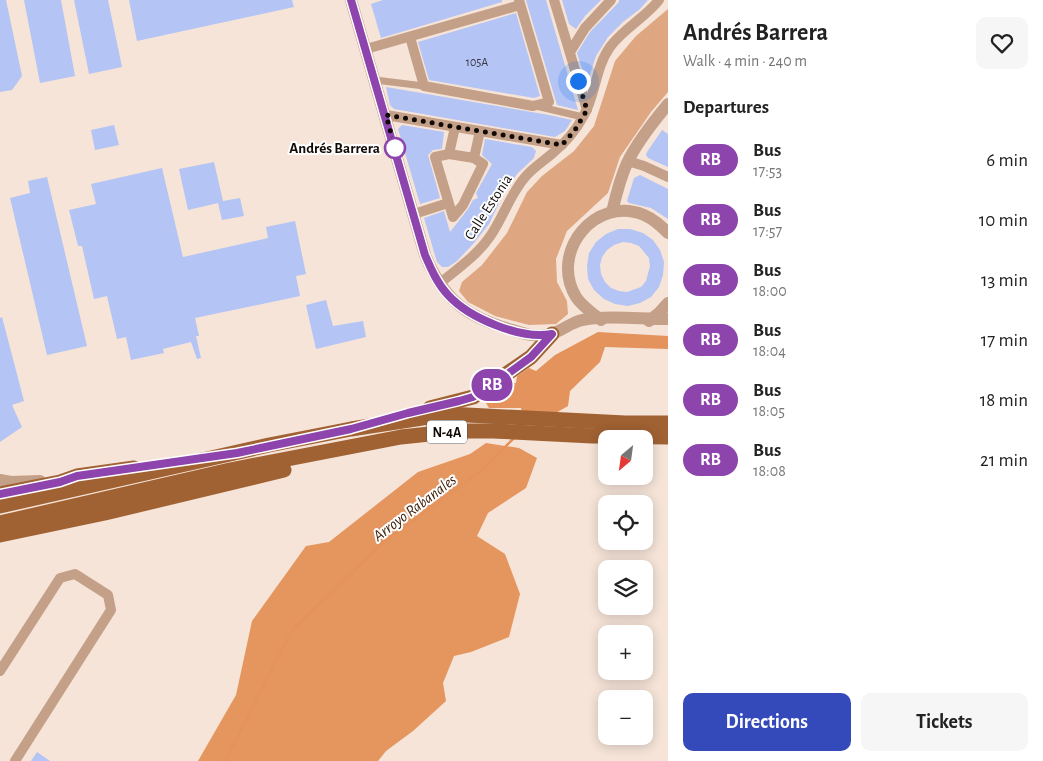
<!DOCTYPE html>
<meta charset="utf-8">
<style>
:root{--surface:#fff;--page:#f6f6f6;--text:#222;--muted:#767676;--accent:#3449ba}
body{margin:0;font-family:"Alegreya Sans",sans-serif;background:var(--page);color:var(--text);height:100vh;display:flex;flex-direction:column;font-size:19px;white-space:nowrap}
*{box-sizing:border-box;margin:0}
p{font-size:16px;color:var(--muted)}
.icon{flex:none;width:28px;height:28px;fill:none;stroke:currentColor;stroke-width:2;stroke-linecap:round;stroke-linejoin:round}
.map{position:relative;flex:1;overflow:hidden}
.panel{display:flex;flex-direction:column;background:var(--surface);width:375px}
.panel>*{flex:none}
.badge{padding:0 10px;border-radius:16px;font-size:18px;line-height:32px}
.needle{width:32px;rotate:209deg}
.controls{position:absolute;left:598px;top:430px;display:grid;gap:10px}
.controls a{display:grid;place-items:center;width:55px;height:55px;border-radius:10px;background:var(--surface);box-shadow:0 2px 12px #0003;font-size:25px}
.you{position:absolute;width:25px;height:25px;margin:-12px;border:4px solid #fff;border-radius:50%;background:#1a73e8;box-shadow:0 0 0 8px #1a73e833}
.map>.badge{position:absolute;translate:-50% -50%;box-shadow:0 0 0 2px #fff}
h2{padding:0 15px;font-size:19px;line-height:45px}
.round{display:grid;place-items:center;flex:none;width:52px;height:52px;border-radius:10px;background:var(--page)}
.overview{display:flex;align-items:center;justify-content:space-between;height:85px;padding:0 15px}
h1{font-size:24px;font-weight:600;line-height:38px}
.cta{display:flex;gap:10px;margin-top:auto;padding:10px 15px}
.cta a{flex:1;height:58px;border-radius:10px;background:var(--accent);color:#fff;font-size:20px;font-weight:600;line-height:58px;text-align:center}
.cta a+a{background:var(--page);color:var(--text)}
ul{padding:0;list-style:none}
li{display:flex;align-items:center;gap:15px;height:60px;padding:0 15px}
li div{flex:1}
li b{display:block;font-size:19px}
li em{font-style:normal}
li .badge{min-width:55px;font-weight:700;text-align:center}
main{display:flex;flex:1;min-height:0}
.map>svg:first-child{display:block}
.green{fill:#dea782}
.forest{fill:#e5955e}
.water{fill:#e3935b}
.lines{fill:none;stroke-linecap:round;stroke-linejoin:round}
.stream{stroke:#e3935b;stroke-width:2.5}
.building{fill:#b3c4f5;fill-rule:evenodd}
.pedestrian{stroke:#c4a088;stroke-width:7}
.minor{stroke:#c4a088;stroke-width:10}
.tertiary{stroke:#c4a088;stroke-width:12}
.primary{stroke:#a06133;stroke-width:15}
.line-casing{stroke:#fff;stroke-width:11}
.line{stroke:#8e44ad;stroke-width:8}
.walk{stroke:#100a07;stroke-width:5;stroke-dasharray:0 9}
.stop-dot{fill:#fff;stroke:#8e44ad;stroke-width:2.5}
.labels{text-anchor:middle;stroke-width:4;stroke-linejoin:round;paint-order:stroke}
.number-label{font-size:12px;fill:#393842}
.shield{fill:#fff;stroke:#585451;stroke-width:1}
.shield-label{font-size:14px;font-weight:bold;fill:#100a07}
.stop-label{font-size:15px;font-weight:bold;fill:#100a07;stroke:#fff;text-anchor:end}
.street-label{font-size:15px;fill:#100a07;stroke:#fff}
.water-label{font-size:16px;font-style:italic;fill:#412109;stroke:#fff}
</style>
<main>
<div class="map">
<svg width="668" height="761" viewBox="0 0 668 761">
<rect width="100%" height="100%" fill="#f6e4d8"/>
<path class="green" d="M668,9V92L651,112L620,157L608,193L567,231L556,259L557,282L567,301L568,314L556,324L529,325L495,316L468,302L459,291L462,282L482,265L507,233L527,192L542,176L574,151L594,126L615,61L636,36Z"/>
<path class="forest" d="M486,443L519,448L537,458L526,488L488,513L477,536L505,554L520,594L509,637L471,652L454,656L443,683L446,701L413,731L386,751L378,761H198L236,695L252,621L306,546L329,542L418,472L470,454Z"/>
<path class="water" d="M598,332L668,336V349L605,347L600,362L570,391L568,406L554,414L522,413L521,408H489L483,398L503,384L516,383L517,376L529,368L536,371L555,355Z"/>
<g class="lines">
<path class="stream" d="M225,761L292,630L383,543L481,471L514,438"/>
</g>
<g class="building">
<path d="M0,0H6L22,76L12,90L0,92Z"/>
<path d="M24,0H61L75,76L40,83Z"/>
<path d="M74,0H108L122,67L89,74Z"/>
<path d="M129,0H292L294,7L137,41Z"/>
<path d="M383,0H502V2L381,38L371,4Z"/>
<path d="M526,0H546L578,110L557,105Z"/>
<path d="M562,0H601L585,16L576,29L569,24Z"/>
<path d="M619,0H648L640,9L623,22L608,37L596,56L587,84L577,53L590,32L619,2Z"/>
<path d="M516,13L540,96L534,98L429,80L418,42Z"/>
<path d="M386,87L549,115L572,120L565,131L555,137L394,109L390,105Z"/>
<path d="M114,125L119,145L95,150L91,130Z"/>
<path d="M402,125L444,132L442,149L433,150L428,155L440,198L420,204L398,129Z"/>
<path d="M662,130L668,134V167L648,158L646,155L647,152Z"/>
<path d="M485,139L532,147L536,151L534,158L517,174L504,193L489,224L474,243L457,261L448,267H442L437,262L424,218L444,211L450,232L468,209L473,200L478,198L476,193L492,164L482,155Z"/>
<path d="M214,162L223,201L240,198L244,216L222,220L218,203L188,210L179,169Z"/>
<path d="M162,168L183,257L268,238L266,227L295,221L306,274L296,276L300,296L195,318L199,336H196L201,358L197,359L191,342L163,349L164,353L131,360L126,337L117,339L107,296L94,299L82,246H78L69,210L96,204L91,184Z"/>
<path d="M640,175L668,189V219L651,208L629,203L627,201L634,178Z"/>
<path d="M47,177L87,346L47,355L10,198L30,193L28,181Z"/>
<path d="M618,229H630L643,233L653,240L660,250L664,262L663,275L659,287L651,297L640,303L628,306L615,304L604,299L594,290L588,279L587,266L589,253L596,242L606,234ZM623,242L631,243L639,246L649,258L650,266L646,281L641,287L627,292L619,291L611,288L605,282L601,274L600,265L602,257L607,250L614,245Z"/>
<path d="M326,300L333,326L363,321L366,337L316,349L306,305Z"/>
<path d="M2,317L24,401L12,405L22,427L0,442V318Z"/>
<path d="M37,752L50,761H31Z"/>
</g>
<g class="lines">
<g class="pedestrian">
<path d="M375,80L424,86"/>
<path d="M536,106L583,117"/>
</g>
<g class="minor">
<path d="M554,0L587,110"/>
<path d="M410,37L424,86L533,106L549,102L519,0"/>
<path d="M366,49L520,5"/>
<path d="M570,52L585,28L611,0"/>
<path d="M386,115L562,145"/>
<path d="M455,127L449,154L435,157L453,217L463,205L483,164L474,158L480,131"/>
<path d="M449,154L474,158"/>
<path d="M628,161L644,166L668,177"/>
<path d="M414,214L448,203"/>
<path d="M439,284C457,269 478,255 491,235C504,216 510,194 526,176C534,167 545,160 554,152C566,142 576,130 583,117C596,95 595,68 610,47C624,28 645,18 659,0"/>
<path d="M0,671L60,578L75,574L108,595L111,610L15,761"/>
</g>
<g class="tertiary">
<path d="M351,0L425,255C443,298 464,316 509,329C522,333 533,337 546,335C557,334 564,327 574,323C581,319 588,319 596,318C619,316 644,319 668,319"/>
<path d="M612,212C616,195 620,179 627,163C637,142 653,122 668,104"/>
<path d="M601,320C592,313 582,306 576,297C549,252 595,195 644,215C654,219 661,226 668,233"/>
<path d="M649,321L659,313L668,303"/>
<path d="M0,480L11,482L40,481"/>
</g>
<g class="primary">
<path d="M430,408L473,397L531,357L552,334"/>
<path d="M0,494L60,482L77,476L134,468"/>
<path d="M0,506L269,445L351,429L448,414L625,423H668"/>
<path d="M0,523L230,470L401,437L458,431H493L592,436L668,437"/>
<path d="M0,535L105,513L284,470"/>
</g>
</g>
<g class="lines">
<defs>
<path id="line" d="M0,494L60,482L77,476L237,453L351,429L408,413L459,401L473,397L502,378L531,357L552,334C521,340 469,318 448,295C437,283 431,269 425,255L351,0"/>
</defs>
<use href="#line" class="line-casing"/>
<use href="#line" class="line"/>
<path class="walk" d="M395,148L386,115L562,145L575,130L587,110L578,81"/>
</g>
<circle class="stop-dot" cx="395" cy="148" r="10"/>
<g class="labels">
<g class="number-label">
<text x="477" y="66">105A</text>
</g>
<rect class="shield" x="427" y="420.5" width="40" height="23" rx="4"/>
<g class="shield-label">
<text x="447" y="437">N-4A</text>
</g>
<g class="stop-label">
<text x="380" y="153">Andrés Barrera</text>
</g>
<g class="street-label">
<text transform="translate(488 207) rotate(-57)" y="5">Calle Estonia</text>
</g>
<g class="water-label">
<text transform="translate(414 507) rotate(-37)" y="6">Arroyo Rabanales</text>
</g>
</g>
</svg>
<div class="controls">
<a><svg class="needle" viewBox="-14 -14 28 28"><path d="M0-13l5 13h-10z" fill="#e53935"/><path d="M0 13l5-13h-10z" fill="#767676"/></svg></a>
<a><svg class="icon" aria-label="locate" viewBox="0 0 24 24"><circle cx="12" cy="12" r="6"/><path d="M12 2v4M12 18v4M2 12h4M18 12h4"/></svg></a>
<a><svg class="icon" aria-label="layers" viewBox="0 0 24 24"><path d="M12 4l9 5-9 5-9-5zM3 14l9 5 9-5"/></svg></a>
<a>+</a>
<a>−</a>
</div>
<div class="you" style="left:578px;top:81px"></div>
<b class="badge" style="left:492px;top:385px;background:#8e44ad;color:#fff">RB</b>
</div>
<section class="panel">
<div class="overview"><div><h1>Andrés Barrera</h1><p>Walk · 4 min · 240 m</p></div><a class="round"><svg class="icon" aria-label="heart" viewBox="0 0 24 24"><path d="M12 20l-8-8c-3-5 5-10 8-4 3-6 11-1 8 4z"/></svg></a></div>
<h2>Departures</h2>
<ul>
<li><span class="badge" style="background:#8e44ad;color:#fff">RB</span><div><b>Bus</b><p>17:53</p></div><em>6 min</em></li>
<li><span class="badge" style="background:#8e44ad;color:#fff">RB</span><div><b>Bus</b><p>17:57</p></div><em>10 min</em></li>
<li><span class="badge" style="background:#8e44ad;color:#fff">RB</span><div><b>Bus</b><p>18:00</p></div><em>13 min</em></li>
<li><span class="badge" style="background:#8e44ad;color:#fff">RB</span><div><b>Bus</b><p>18:04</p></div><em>17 min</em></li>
<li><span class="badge" style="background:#8e44ad;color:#fff">RB</span><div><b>Bus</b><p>18:05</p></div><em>18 min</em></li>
<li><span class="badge" style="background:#8e44ad;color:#fff">RB</span><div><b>Bus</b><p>18:08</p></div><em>21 min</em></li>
</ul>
<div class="cta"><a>Directions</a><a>Tickets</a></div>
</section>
</main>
